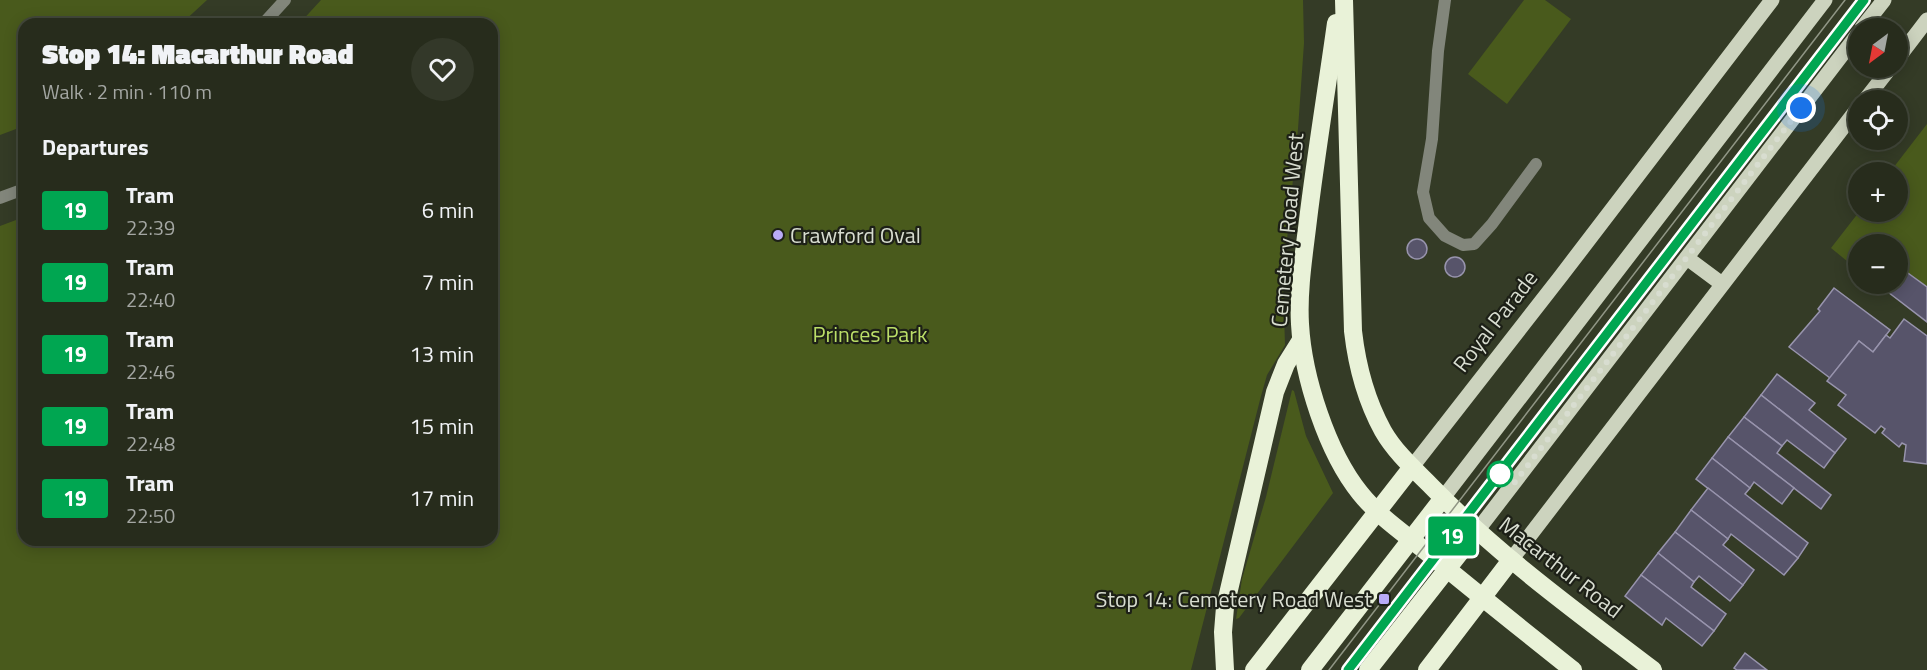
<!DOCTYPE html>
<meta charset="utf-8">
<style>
:root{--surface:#272c1c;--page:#333829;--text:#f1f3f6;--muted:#a4a7a3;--line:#43483b}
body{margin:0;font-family:"Titillium Web",sans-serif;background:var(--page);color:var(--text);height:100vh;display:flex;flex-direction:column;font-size:22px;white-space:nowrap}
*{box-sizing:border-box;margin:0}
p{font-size:20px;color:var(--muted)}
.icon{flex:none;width:33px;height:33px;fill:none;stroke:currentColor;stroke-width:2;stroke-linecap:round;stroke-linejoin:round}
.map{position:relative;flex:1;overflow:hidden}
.panel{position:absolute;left:18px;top:18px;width:480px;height:528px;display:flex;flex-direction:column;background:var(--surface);border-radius:18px;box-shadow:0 3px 15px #0003,0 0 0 2px var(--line)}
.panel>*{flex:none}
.badge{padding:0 12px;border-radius:4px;font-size:21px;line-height:39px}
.needle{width:39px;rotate:212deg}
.tools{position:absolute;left:1848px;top:18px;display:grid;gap:12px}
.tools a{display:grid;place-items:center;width:60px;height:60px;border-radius:50%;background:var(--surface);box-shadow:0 3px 15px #0003,0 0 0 2px var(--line);font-size:30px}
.you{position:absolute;width:30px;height:30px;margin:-15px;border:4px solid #fff;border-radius:50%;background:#1a73e8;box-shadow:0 0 0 9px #1a73e833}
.map>.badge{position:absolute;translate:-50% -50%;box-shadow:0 0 0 3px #fff}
h2{padding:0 24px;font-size:22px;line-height:54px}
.round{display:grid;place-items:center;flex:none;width:63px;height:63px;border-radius:32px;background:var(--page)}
.headline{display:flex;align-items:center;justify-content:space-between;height:102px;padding:0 24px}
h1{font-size:28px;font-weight:800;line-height:45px}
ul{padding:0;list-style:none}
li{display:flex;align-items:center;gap:18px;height:72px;padding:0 24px}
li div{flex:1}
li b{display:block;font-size:22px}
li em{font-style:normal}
li .badge{min-width:66px;font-weight:700;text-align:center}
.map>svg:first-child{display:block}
.green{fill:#495a1c}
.building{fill:#57546a;stroke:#9894ad;stroke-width:1.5}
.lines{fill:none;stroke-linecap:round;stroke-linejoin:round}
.lane{stroke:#82867b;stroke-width:12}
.street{stroke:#82867b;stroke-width:12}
.primary{stroke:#ccd3be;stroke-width:15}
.highway{stroke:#e9f2d8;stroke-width:18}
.tram{stroke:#909685;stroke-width:1.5}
.line-casing{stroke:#fff;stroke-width:14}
.line{stroke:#00a651;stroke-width:9}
.walk{stroke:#d8ddd0;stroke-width:6;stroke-dasharray:0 10.8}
.poi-dot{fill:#b9abf7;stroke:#1d2017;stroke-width:2}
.stop-dot{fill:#fff;stroke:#00a651;stroke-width:3}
.labels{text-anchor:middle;stroke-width:4.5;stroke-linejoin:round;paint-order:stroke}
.street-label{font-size:22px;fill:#d8ddd0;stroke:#1d2017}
.poi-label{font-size:22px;fill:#d8ddd0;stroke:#1d2017;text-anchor:start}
.park-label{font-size:22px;fill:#bbde68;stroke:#1d2017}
</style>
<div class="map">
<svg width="1927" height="670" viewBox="0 0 1927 670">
<rect width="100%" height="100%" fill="#343b26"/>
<g class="green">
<path d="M0,0H207L181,24H24V126L0,135Z"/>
<path d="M321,0H1303L1304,43L1298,129L1283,280L1285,345L1267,375L1261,396L1191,670H0V226L24,217V540H492V24H299Z"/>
<path d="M1524,0H1545L1571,19L1507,104L1468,74Z"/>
<path d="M1927,124V322L1877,284H1898V244H1858V270L1831,248L1859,212H1898V172H1890Z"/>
<path d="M1292,390L1294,391L1306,436L1333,493L1239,618L1236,619L1242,579L1266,497Z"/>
</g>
<g class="building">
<circle cx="1417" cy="249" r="10"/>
<circle cx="1455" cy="267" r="10"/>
<path d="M1901,268L1927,287V322L1884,289L1889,284H1898V272Z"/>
<path d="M1834,288L1890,330L1873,352L1859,341L1830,378L1789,347L1820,311L1818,309Z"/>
<path d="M1904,319L1927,336V464L1904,461L1906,445L1902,443L1899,447L1882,433L1885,429L1881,426L1875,433L1838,405L1846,395L1827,381L1859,341L1873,352L1886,335L1890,338Z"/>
<path d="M1777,374L1815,403L1809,410L1846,439L1835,453L1761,395Z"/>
<path d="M1761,395L1835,453L1824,468L1787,440L1782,446L1744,417Z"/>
<path d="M1744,417L1782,446L1777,453L1831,495L1821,509L1728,437Z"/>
<path d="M1728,437L1794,488L1782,504L1754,482L1750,488L1712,458Z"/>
<path d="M1712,458L1750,488L1745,494L1808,543L1798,558L1696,479Z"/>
<path d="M1708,488L1798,558L1784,575L1731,534L1728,539L1691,510Z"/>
<path d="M1691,510L1728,539L1723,545L1754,570L1743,585L1675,532Z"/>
<path d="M1675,532L1743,585L1730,601L1699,576L1694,582L1658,553Z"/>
<path d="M1658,553L1694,582L1691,587L1726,614L1714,631L1641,575Z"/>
<path d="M1641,575L1714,631L1702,646L1666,618L1662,625L1625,596Z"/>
<path d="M1745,653L1767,670H1737L1734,668Z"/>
</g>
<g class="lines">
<path class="lane" d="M1445,0L1438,51L1432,139L1423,192L1429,218L1445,236L1463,245L1474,244L1492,224L1536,164"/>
<g class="street">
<path d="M263,24L285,0"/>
<path d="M0,198L24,189"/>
</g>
<g class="primary">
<path d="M1862,28L1884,0"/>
<path d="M1898,58L1927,20"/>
<path d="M1865,100L1890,68"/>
<path d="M1687,258L1722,284"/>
<path d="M1412,467L1561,276L1772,0"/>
<path d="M1443,498L1825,0"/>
<path d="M1477,531L1858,34"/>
<path d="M1511,560L1858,108"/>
</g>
<g class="highway">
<path d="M1344,0L1353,331C1357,366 1366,400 1383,431C1395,452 1414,469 1431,486C1498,555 1577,612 1653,670"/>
<path d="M1336,23C1327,88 1316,154 1308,220C1304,254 1298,290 1300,324C1303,377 1327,452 1360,493C1379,517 1405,534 1428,553C1476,593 1524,631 1573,670"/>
<path d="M1225,670L1223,632L1225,607L1275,392L1286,364L1301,340"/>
<path d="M1254,670L1412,467"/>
<path d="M1310,670L1443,498"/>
<path d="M1368,670L1477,531"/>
<path d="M1427,670L1511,560"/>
</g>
<g class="tram">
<path d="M1329,670L1845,0"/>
<path d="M1348,670L1864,0"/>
</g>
</g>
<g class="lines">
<defs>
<path id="line" d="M1348,670L1864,0"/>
</defs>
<use href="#line" class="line-casing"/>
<use href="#line" class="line"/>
<path class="walk" d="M1500,474L1512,486L1801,108"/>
</g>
<g class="poi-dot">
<circle cx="778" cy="235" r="6"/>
<rect x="1378" y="593" width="12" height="12" rx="3"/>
</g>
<circle class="stop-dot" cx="1500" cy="474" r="12"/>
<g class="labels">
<g class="street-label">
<text transform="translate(1287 230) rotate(-85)" y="8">Cemetery Road West</text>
<text transform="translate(1495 321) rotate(-52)" y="8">Royal Parade</text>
<text transform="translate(1561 567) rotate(38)" y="8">Macarthur Road</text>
</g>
<g class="poi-label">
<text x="790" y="243">Crawford Oval</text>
<text x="1372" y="607" text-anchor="end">Stop 14: Cemetery Road West</text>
</g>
<g class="park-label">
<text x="870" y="342">Princes Park</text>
</g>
</g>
</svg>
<div class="tools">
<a><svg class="needle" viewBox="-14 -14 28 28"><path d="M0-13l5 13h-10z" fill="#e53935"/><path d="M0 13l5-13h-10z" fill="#a4a7a3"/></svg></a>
<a><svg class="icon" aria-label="locate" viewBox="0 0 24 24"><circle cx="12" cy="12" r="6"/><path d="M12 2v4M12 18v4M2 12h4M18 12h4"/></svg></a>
<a>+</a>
<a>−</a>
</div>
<div class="you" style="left:1801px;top:108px"></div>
<b class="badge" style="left:1452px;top:536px;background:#00a651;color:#fff">19</b>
<section class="panel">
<div class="headline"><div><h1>Stop 14: Macarthur Road</h1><p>Walk · 2 min · 110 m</p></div><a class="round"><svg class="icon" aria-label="heart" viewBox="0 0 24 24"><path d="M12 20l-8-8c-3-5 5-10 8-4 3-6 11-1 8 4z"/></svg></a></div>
<h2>Departures</h2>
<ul>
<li><span class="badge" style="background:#00a651;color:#fff">19</span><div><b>Tram</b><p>22:39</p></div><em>6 min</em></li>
<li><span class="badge" style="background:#00a651;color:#fff">19</span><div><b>Tram</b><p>22:40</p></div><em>7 min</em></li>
<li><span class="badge" style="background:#00a651;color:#fff">19</span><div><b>Tram</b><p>22:46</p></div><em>13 min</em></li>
<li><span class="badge" style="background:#00a651;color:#fff">19</span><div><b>Tram</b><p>22:48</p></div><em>15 min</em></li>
<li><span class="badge" style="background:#00a651;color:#fff">19</span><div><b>Tram</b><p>22:50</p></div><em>17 min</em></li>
</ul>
</section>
</div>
